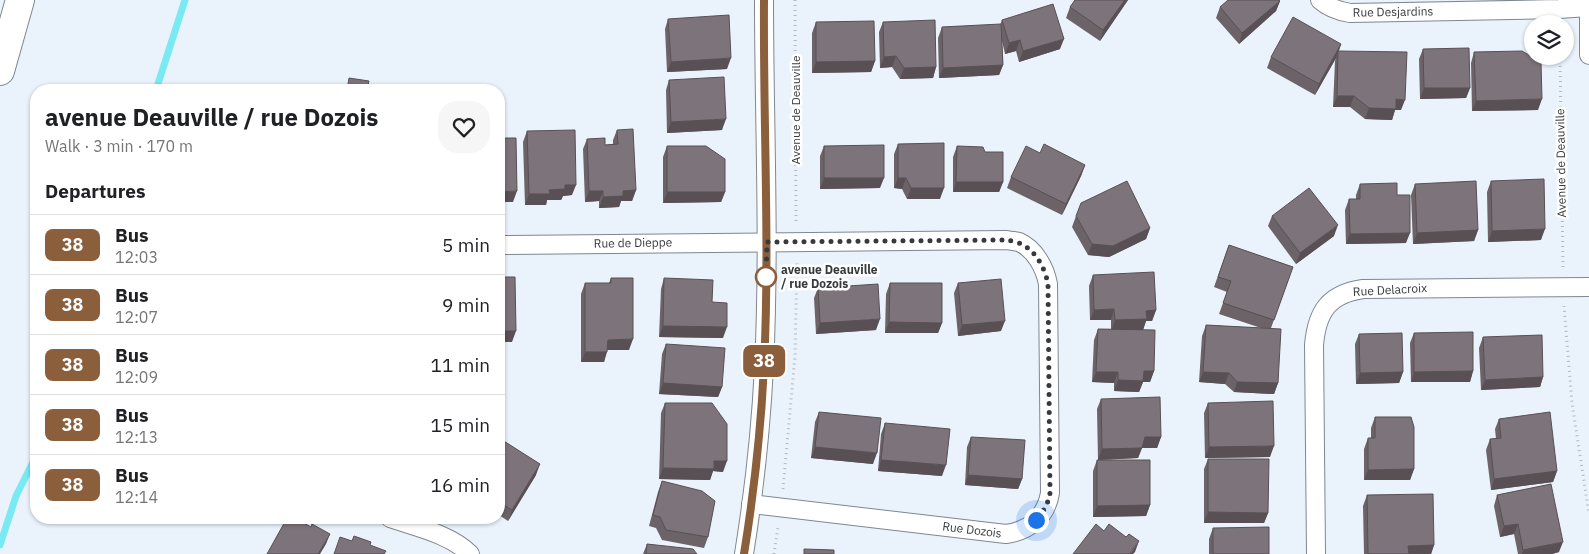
<!DOCTYPE html>
<meta charset="utf-8">
<style>
:root{--surface:#fff;--page:#f6f6f6;--text:#202124;--muted:#757577;--line:#e0e0e0}
body{margin:0;font-family:"IBM Plex Sans",sans-serif;background:var(--page);color:var(--text);height:100vh;display:flex;flex-direction:column;font-size:19px;white-space:nowrap}
*{box-sizing:border-box;margin:0}
p{font-size:16px;color:var(--muted)}
.icon{flex:none;width:28px;height:28px;fill:none;stroke:currentColor;stroke-width:2;stroke-linecap:round;stroke-linejoin:round}
.map{position:relative;flex:1;overflow:hidden}
.sheet{position:absolute;left:30px;top:84px;width:475px;height:440px;display:flex;flex-direction:column;background:var(--surface);border-radius:20px;box-shadow:0 1px 4px #0004}
.sheet>*{flex:none}
.badge{padding:0 10px;border-radius:8px;font-size:18px;line-height:32px}
.fabs{position:absolute;left:1524px;top:15px;display:grid;gap:10px}
.fabs a{display:grid;place-items:center;width:50px;height:50px;border-radius:50%;background:var(--surface);box-shadow:0 1px 4px #0004;font-size:25px}
.you{position:absolute;width:25px;height:25px;margin:-12px;border:4px solid #fff;border-radius:50%;background:#1a73e8;box-shadow:0 0 0 8px #1a73e833}
.map>.badge{position:absolute;translate:-50% -50%;box-shadow:0 0 0 2px #fff}
h2{padding:0 15px;font-size:19px;line-height:45px}
.round{display:grid;place-items:center;flex:none;width:52px;height:52px;border-radius:20px;background:var(--page)}
.summary{display:flex;align-items:center;justify-content:space-between;height:85px;padding:0 15px}
h1{font-size:24px;font-weight:700;line-height:38px}
ul{padding:0;list-style:none}
li{display:flex;align-items:center;gap:15px;height:60px;padding:0 15px;border-top:1px solid var(--line)}
li div{flex:1}
li b{display:block;font-size:19px}
li em{font-style:normal}
li .badge{min-width:55px;font-weight:700;text-align:center}
.map>svg:first-child{display:block}
.lines{fill:none;stroke-linecap:round;stroke-linejoin:round}
.stream{stroke:#79eaf4;stroke-width:7}
.minor-casing{stroke:#7f8790;stroke-width:20}
.motorway-casing{stroke:#7f8790;stroke-width:30}
.path{stroke:#b2b9c0;stroke-width:3;stroke-dasharray:1 4;stroke-linecap:butt}
.minor{stroke:#fff;stroke-width:18}
.motorway{stroke:#fff;stroke-width:28}
.wall{fill:#6c6369}
.shaded-wall{fill:#585055}
.building{fill:#7d737a;stroke:#585055}
.line-casing{stroke:#fff;stroke-width:11}
.line{stroke:#8b5e3c;stroke-width:8}
.walk{stroke:#363a3d;stroke-width:5;stroke-dasharray:0 9}
.stop-dot{fill:#fff;stroke:#8b5e3c;stroke-width:2.5}
.labels{text-anchor:middle;stroke-width:5;stroke-linejoin:round;paint-order:stroke}
.street-label{font-size:12px;fill:#363a3d;stroke:#fff}
.stop-label{font-size:12px;font-weight:bold;fill:#363a3d;stroke:#fff;text-anchor:start}
</style>
<div class="map">
<svg width="1589" height="554" viewBox="0 0 1589 554">
<rect width="100%" height="100%" fill="#eaf2fc"/>
<g class="lines">
<g class="stream">
<path d="M156,90L185,0"/>
<path d="M0,545L16,496L36,456"/>
</g>
<defs>
<g id="minor">
<path d="M1320,0C1329,8 1338,11 1350,13L1559,9L1589,7"/>
<path d="M1589,0V55"/>
<path d="M499,245L1007,240C1010,241 1015,241 1019,242C1035,249 1045,268 1048,284L1050,493C1046,517 1029,531 1006,534L751,504"/>
<path d="M390,518C416,527 450,534 470,554"/>
<path d="M744,554C754,492 761,429 764,366C770,244 764,122 764,0"/>
<path d="M1316,554L1314,345C1317,311 1329,294 1363,289L1589,287"/>
</g>
<path id="motorway" d="M0,71L20,0"/>
</defs>
<use href="#minor" class="minor-casing"/>
<use href="#motorway" class="motorway-casing"/>
<g class="path">
<path d="M795,0L796,222"/>
<path d="M1560,56L1563,268"/>
<path d="M1564,306L1572,403L1589,514"/>
<path d="M783,489L795,356L797,261"/>
<path d="M774,554L778,527"/>
</g>
<use href="#minor" class="minor"/>
<use href="#motorway" class="motorway"/>
</g>
<g class="wall">
<path d="M1075,0H1128L1100,41L1066,18L1070,7Z"/>
<path d="M1280,1L1276,11L1239,44L1216,18L1220,7Z"/>
<path d="M668,19L727,69L667,72L665,29Z"/>
<path d="M1002,20L1060,49L1019,62L1016,51L1005,54L1002,41L1003,65L999,75L939,78L938,38L942,27L1000,25Z"/>
<path d="M816,22L875,61L871,72L812,73V33Z"/>
<path d="M883,22L936,67L933,78L900,79L892,67L880,68L879,32Z"/>
<path d="M1341,44L1339,51L1401,110H1395L1392,120L1365,119L1350,107H1333L1335,61L1336,58L1315,95L1267,68L1271,57Z"/>
<path d="M1423,49L1470,88L1466,98L1420,99L1419,59Z"/>
<path d="M1474,52L1538,110L1472,111L1471,63Z"/>
<path d="M669,80L722,130L667,133L666,90Z"/>
<path d="M617,130L636,190L632,201H621L619,207L599,208V201L585,202L583,149L587,139L605,145L613,144V140Z"/>
<path d="M527,131L572,195L563,196L561,200H547L546,205H525L523,142Z"/>
<path d="M898,144L940,199H907L902,189L894,188V154Z"/>
<path d="M667,146L725,192L721,202L663,203V157Z"/>
<path d="M824,146L880,188L820,189V156Z"/>
<path d="M957,146L985,152L1003,182L999,192H953V157Z"/>
<path d="M1040,153L1085,165L1081,176L1062,215L1007,188L1011,177Z"/>
<path d="M1491,181L1541,240L1488,242L1487,192Z"/>
<path d="M1360,184L1397,195L1406,243L1346,244L1345,210L1349,199H1356V195Z"/>
<path d="M1415,184L1478,230L1474,241L1413,244L1411,195Z"/>
<path d="M1076,216L1150,228L1146,239L1109,257L1088,255L1072,227Z"/>
<path d="M1272,216L1334,236L1296,264L1268,226Z"/>
<path d="M1229,245L1293,267L1271,328L1278,383L1274,394L1234,392L1225,384L1199,382L1202,336L1206,325L1261,328L1219,314L1227,292L1214,287Z"/>
<path d="M1093,275L1156,310L1152,321H1146L1143,330L1154,371L1150,382H1143L1139,392L1114,391V383L1092,382L1094,340L1098,329H1111V320H1090L1089,286Z"/>
<path d="M611,278L629,350H607L604,362H581V294L585,283H609Z"/>
<path d="M664,278L712,302L723,338L659,337L661,289Z"/>
<path d="M890,283L942,323L938,333H885L886,294Z"/>
<path d="M958,283L1001,331L958,336L954,293Z"/>
<path d="M818,288L876,330L816,334L814,298Z"/>
<path d="M1414,333L1473,371L1470,382H1411L1410,343Z"/>
<path d="M1359,334L1403,372L1399,383L1356,384L1355,344Z"/>
<path d="M1483,337L1543,377L1540,387L1481,390L1479,348Z"/>
<path d="M666,344L722,387L718,397L659,394L662,354Z"/>
<path d="M1101,399L1161,437L1157,448H1142L1138,458L1098,460L1097,409Z"/>
<path d="M665,403L723,472L713,471L710,480L659,479L661,413Z"/>
<path d="M1208,403L1270,457L1205,458L1204,413Z"/>
<path d="M819,412L873,464L811,458L815,422Z"/>
<path d="M1375,417L1414,469L1410,480H1364V449L1368,438H1371V428Z"/>
<path d="M1499,419L1557,471L1553,482L1491,490L1486,450L1490,439H1496L1495,429Z"/>
<path d="M885,423L942,476L878,471L881,434Z"/>
<path d="M971,437L1022,479L1018,489L965,485L967,447Z"/>
<path d="M499,438L536,475L508,521L499,515Z"/>
<path d="M1208,459L1268,513L1264,523H1204V469Z"/>
<path d="M1097,460L1150,505L1146,516L1093,517V471Z"/>
<path d="M662,481L708,537L704,548L662,540L656,528L649,526L658,492Z"/>
<path d="M1367,495L1434,545L1431,554H1364L1363,506Z"/>
<path d="M1497,495L1559,552L1552,554H1518L1514,534L1500,537L1494,506Z"/>
<path d="M1213,528L1269,554H1209V539Z"/>
<path d="M647,544L697,554H643Z"/>
</g>
<g class="shaded-wall">
<path d="M1125,0H1128L1100,41L1103,30Z"/>
<path d="M1280,1L1276,11L1239,44L1242,33Z"/>
<path d="M1064,39L1060,49L1019,62L1023,51Z"/>
<path d="M1020,40L1016,51L1005,54L1009,43Z"/>
<path d="M1341,44L1336,58L1315,95L1319,84Z"/>
<path d="M896,56L892,67L880,68L884,57Z"/>
<path d="M731,58L727,69L667,72L671,62Z"/>
<path d="M875,61L871,72L812,73L816,62Z"/>
<path d="M1003,65L999,75L939,78L943,68Z"/>
<path d="M936,67L933,78L900,79L904,68Z"/>
<path d="M1424,88H1470L1466,98L1420,99Z"/>
<path d="M1337,96H1354L1350,107H1333Z"/>
<path d="M1396,99L1405,100L1401,110H1395L1392,120L1365,119L1369,108Z"/>
<path d="M1542,99L1538,110L1472,111L1476,101Z"/>
<path d="M726,119L722,130L667,133L671,122Z"/>
<path d="M1085,165L1081,176L1062,215L1066,204Z"/>
<path d="M824,178H884L880,188L820,189Z"/>
<path d="M898,178H906L902,189L894,188Z"/>
<path d="M956,182H1003L999,192H953Z"/>
<path d="M565,185H576L572,195L563,196L561,200H547L546,205H525L529,194Z"/>
<path d="M911,188H944L940,199H907Z"/>
<path d="M636,190L632,201H621L619,207L599,208L603,197L623,191Z"/>
<path d="M517,191L513,202H499V192Z"/>
<path d="M589,191H603L599,201L585,202Z"/>
<path d="M667,192H725L721,202L663,203Z"/>
<path d="M1338,225L1334,236L1296,264L1300,253Z"/>
<path d="M1150,228L1146,239L1109,257L1088,255L1092,244Z"/>
<path d="M1545,229L1541,240L1488,242L1492,231Z"/>
<path d="M1478,230L1474,241L1413,244L1417,233Z"/>
<path d="M1410,233L1406,243L1346,244L1350,234Z"/>
<path d="M1114,309L1111,320H1090L1094,310Z"/>
<path d="M1156,310L1152,321H1146L1143,330L1111,331L1115,320L1146,311Z"/>
<path d="M880,319L876,330L816,334L820,323Z"/>
<path d="M1005,321L1001,331L958,336L962,325Z"/>
<path d="M889,322L942,323L938,333H885Z"/>
<path d="M663,326L727,327L723,338L659,337Z"/>
<path d="M499,331H516L512,342H499Z"/>
<path d="M633,339L629,350H604L608,340Z"/>
<path d="M585,352H607L604,362H581Z"/>
<path d="M1144,371H1154L1150,382H1143L1139,392L1114,391L1118,380Z"/>
<path d="M1473,371L1470,382H1411L1414,372Z"/>
<path d="M1096,372H1118L1114,383L1092,382Z"/>
<path d="M1203,372L1229,373L1225,384L1199,382Z"/>
<path d="M1403,372L1399,383L1356,384L1360,373Z"/>
<path d="M1543,377L1540,387L1481,390L1485,380Z"/>
<path d="M1237,382L1278,383L1274,394L1234,392Z"/>
<path d="M663,383L722,387L718,397L659,394Z"/>
<path d="M1145,437H1161L1157,448H1142L1138,458L1098,460L1102,449Z"/>
<path d="M1274,446L1270,457L1205,458L1209,447Z"/>
<path d="M815,447L877,453L873,464L811,458Z"/>
<path d="M881,460L946,465L942,476L878,471Z"/>
<path d="M714,461H727L723,472L713,471L710,480L659,479L663,468Z"/>
<path d="M540,464L536,475L508,521L512,510Z"/>
<path d="M1414,469L1410,480H1364L1368,470Z"/>
<path d="M1557,471L1553,482L1491,490L1494,479Z"/>
<path d="M968,475L1022,479L1018,489L965,485Z"/>
<path d="M1150,505L1146,516L1093,517L1097,506Z"/>
<path d="M1208,512L1268,513L1264,523H1204Z"/>
<path d="M1518,524L1514,534L1500,537L1504,526Z"/>
<path d="M330,534L326,544L320,554H318Z"/>
<path d="M1139,541L1135,552L1133,554H1130Z"/>
<path d="M1563,542L1559,552L1552,554H1522L1523,550Z"/>
<path d="M1434,545L1431,554H1405L1408,546Z"/>
</g>
<g class="building">
<path d="M1075,0H1125L1103,30L1070,7Z"/>
<path d="M1228,0H1279L1280,1L1242,33L1220,7Z"/>
<path d="M1053,4L1064,39L1023,51L1020,40L1009,43L1002,20Z"/>
<path d="M729,15L731,58L671,62L668,19Z"/>
<path d="M1293,17L1341,44L1319,84L1271,57Z"/>
<path d="M935,20L936,67L904,68L896,56L884,57L883,22Z"/>
<path d="M874,21L875,61L816,62V22Z"/>
<path d="M1001,24L1003,65L943,68L942,27Z"/>
<path d="M1469,48L1470,88H1424L1423,49Z"/>
<path d="M1338,51L1407,52L1405,100L1396,99V109L1369,108L1354,96H1337Z"/>
<path d="M1522,51L1541,62L1542,99L1476,101L1474,52Z"/>
<path d="M724,77L726,119L671,122L669,80Z"/>
<path d="M349,78L369,81L367,90H347Z"/>
<path d="M633,129L636,190L623,191V196L603,197V191H589L587,139L605,138V145L618,144L617,130Z"/>
<path d="M575,130L576,185H565V189L549,190L550,194H529L527,131Z"/>
<path d="M499,138H516L517,191L499,192Z"/>
<path d="M944,143V188H911L906,178H898V144Z"/>
<path d="M1044,144L1085,165L1066,204L1011,177L1026,146L1040,153Z"/>
<path d="M884,145V178H824V146Z"/>
<path d="M667,146H706L725,159V192H667Z"/>
<path d="M957,146L983,147L985,152H1003V182H956Z"/>
<path d="M1544,179L1545,229L1492,231L1491,181Z"/>
<path d="M1127,181L1150,228L1113,246L1092,244L1076,216L1081,203Z"/>
<path d="M1476,181L1478,230L1417,233L1415,184Z"/>
<path d="M1397,183V195H1410V233L1350,234L1349,199H1360V184Z"/>
<path d="M1309,188L1338,225L1300,253L1272,216Z"/>
<path d="M1229,245L1293,267L1274,320L1223,303L1231,281L1218,277Z"/>
<path d="M1154,272L1156,310L1146,311L1147,319L1115,320L1114,309L1094,310L1093,275Z"/>
<path d="M499,277H515L516,331H499Z"/>
<path d="M611,278H633V339L608,340L607,352H585V283H611Z"/>
<path d="M664,278L713,280L712,302L727,303V327L663,326Z"/>
<path d="M1001,279L1005,321L962,325L958,283Z"/>
<path d="M890,283H942V323L889,322Z"/>
<path d="M878,284L880,319L820,323L818,288Z"/>
<path d="M1206,325L1281,329L1278,383L1237,382L1229,373L1203,372Z"/>
<path d="M1098,329L1155,330L1154,371H1144L1143,381L1118,380V372H1096Z"/>
<path d="M1473,332V371L1414,372V333Z"/>
<path d="M1402,333L1403,372L1360,373L1359,334Z"/>
<path d="M1542,335L1543,377L1485,380L1483,337Z"/>
<path d="M666,344L725,348L722,387L663,383Z"/>
<path d="M1160,397L1161,437H1145L1142,448L1102,449L1101,399Z"/>
<path d="M1273,401L1274,446L1209,447L1208,403Z"/>
<path d="M665,403H712L727,424V461H714V469L663,468Z"/>
<path d="M819,412L881,418L877,453L815,447Z"/>
<path d="M1550,412L1557,471L1494,479L1490,439L1501,438L1499,419Z"/>
<path d="M1375,417H1411L1414,427V469L1368,470V438H1375Z"/>
<path d="M885,423L950,429L946,465L881,460Z"/>
<path d="M971,437L1025,440L1022,479L968,475Z"/>
<path d="M499,438L540,464L512,510L499,502Z"/>
<path d="M1208,459H1269L1268,513L1208,512Z"/>
<path d="M1097,460H1150V505L1097,506Z"/>
<path d="M662,481L702,491L715,501L708,537L666,530L660,517L653,515Z"/>
<path d="M1551,484L1563,542L1523,550L1518,524L1504,526L1497,495Z"/>
<path d="M1433,494L1434,545L1408,546L1409,554H1368L1367,495Z"/>
<path d="M287,518L298,524L300,521L311,527L312,524L330,534L318,554H267Z"/>
<path d="M1096,524L1104,531L1109,524L1126,537L1129,534L1139,541L1130,553L1132,554H1073Z"/>
<path d="M1269,527V554H1213V528Z"/>
<path d="M354,536L371,542L370,545L386,551L384,554H334L340,537L352,541Z"/>
<path d="M647,544L693,549L697,554H646Z"/>
<path d="M804,549L834,550V554H804Z"/>
</g>
<g class="lines">
<defs>
<path id="line" d="M744,554C754,492 761,429 764,366C770,244 763,122 764,0"/>
</defs>
<use href="#line" class="line-casing"/>
<use href="#line" class="line"/>
<path class="walk" d="M766,277L767,242L1007,240C1010,241 1015,241 1019,243C1035,249 1045,268 1048,284L1050,493C1048,504 1044,511 1036,520"/>
</g>
<circle class="stop-dot" cx="766" cy="277" r="10"/>
<g class="labels">
<g class="street-label">
<text transform="translate(1393 12) rotate(-1)" y="4">Rue Desjardins</text>
<text transform="translate(796 110) rotate(-90)" y="4">Avenue de Deauville</text>
<text transform="translate(1561 163) rotate(-91)" y="4">Avenue de Deauville</text>
<text transform="translate(633 243) rotate(-1)" y="4">Rue de Dieppe</text>
<text transform="translate(1390 290) rotate(-3)" y="4">Rue Delacroix</text>
<text transform="translate(972 530) rotate(7)" y="4">Rue Dozois</text>
</g>
<g class="stop-label">
<text x="781" y="274">avenue Deauville<tspan x="781" dy="14">/ rue Dozois</tspan></text>
</g>
</g>
</svg>
<div class="fabs">
<a><svg class="icon" aria-label="layers" viewBox="0 0 24 24"><path d="M12 4l9 5-9 5-9-5zM3 14l9 5 9-5"/></svg></a>
</div>
<div class="you" style="left:1036px;top:520px"></div>
<b class="badge" style="left:764px;top:361px;background:#8b5e3c;color:#fff">38</b>
<section class="sheet">
<div class="summary"><div><h1>avenue Deauville / rue Dozois</h1><p>Walk · 3 min · 170 m</p></div><a class="round"><svg class="icon" aria-label="heart" viewBox="0 0 24 24"><path d="M12 20l-8-8c-3-5 5-10 8-4 3-6 11-1 8 4z"/></svg></a></div>
<h2>Departures</h2>
<ul>
<li><span class="badge" style="background:#8b5e3c;color:#fff">38</span><div><b>Bus</b><p>12:03</p></div><em>5 min</em></li>
<li><span class="badge" style="background:#8b5e3c;color:#fff">38</span><div><b>Bus</b><p>12:07</p></div><em>9 min</em></li>
<li><span class="badge" style="background:#8b5e3c;color:#fff">38</span><div><b>Bus</b><p>12:09</p></div><em>11 min</em></li>
<li><span class="badge" style="background:#8b5e3c;color:#fff">38</span><div><b>Bus</b><p>12:13</p></div><em>15 min</em></li>
<li><span class="badge" style="background:#8b5e3c;color:#fff">38</span><div><b>Bus</b><p>12:14</p></div><em>16 min</em></li>
</ul>
</section>
</div>
